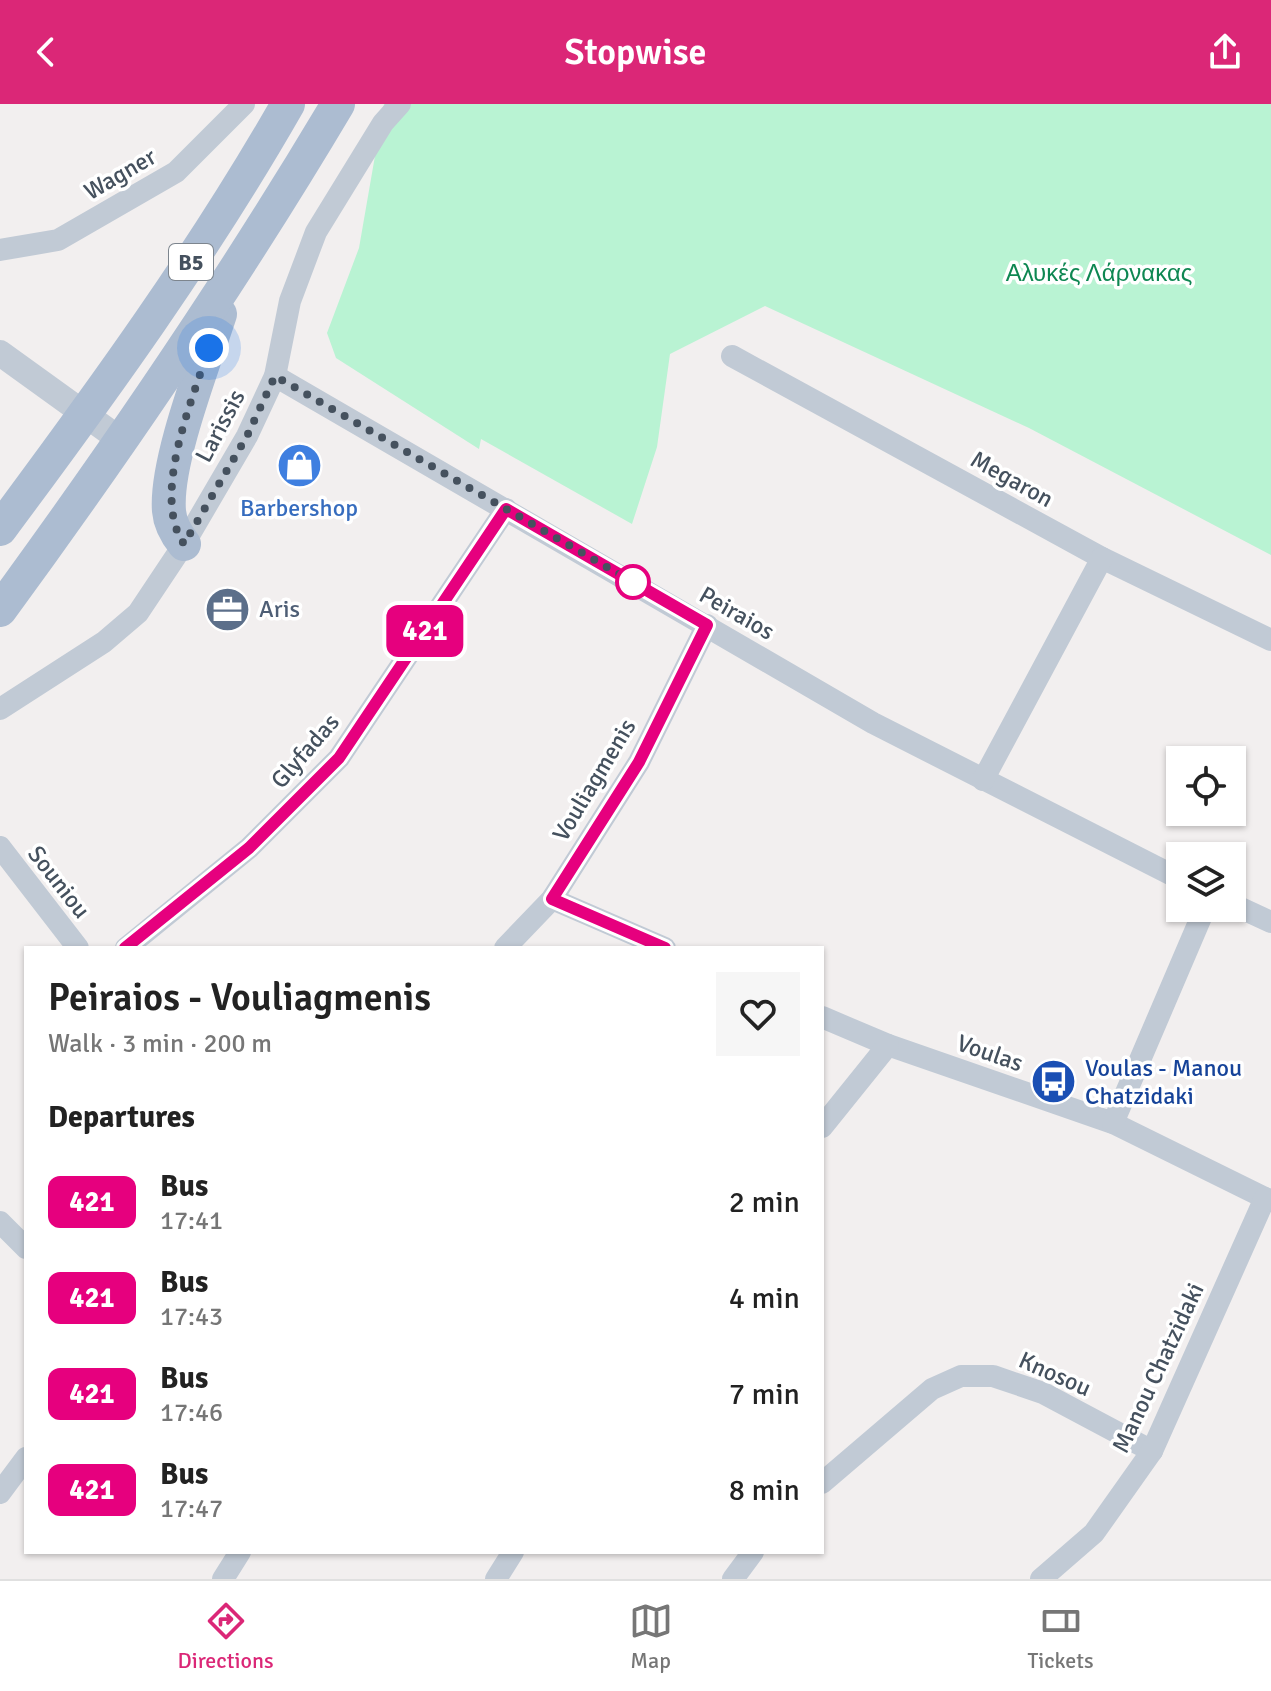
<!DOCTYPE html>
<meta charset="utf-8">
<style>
:root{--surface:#fff;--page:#f6f6f6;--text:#222;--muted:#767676;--line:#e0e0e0;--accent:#db2777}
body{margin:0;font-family:Signika,sans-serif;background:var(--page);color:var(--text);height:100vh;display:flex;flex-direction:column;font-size:30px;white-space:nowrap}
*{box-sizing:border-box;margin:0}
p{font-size:26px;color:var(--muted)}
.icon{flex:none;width:44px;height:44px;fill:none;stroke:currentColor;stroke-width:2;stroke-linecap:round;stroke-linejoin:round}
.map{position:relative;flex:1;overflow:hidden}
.side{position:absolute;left:24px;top:842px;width:800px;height:608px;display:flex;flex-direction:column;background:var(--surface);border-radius:0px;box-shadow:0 2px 6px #0004}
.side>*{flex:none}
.badge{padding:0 16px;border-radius:12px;font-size:28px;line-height:52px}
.fabs{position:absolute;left:1166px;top:642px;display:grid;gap:16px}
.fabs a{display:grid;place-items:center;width:80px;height:80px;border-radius:0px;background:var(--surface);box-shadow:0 2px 6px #0004;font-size:40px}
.you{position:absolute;width:40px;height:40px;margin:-20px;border:6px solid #fff;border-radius:50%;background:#1a73e8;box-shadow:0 0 0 12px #1a73e833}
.map>.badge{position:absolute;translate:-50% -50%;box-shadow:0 0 0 4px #fff}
h2{padding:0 24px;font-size:30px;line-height:72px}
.round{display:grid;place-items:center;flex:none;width:84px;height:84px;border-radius:0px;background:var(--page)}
.overview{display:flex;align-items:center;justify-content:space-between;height:136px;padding:0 24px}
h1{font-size:38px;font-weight:600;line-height:60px}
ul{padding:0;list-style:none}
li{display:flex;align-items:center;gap:24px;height:96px;padding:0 24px}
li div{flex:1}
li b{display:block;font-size:30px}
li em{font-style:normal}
li .badge{min-width:88px;font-weight:700;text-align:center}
header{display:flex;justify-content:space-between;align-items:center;height:104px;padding:0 24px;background:var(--accent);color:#fff;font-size:36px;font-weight:600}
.menu{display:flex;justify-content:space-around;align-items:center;height:112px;border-top:2px solid var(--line);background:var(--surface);font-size:22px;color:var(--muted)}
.menu a{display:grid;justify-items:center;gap:4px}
.menu .selected{color:var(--accent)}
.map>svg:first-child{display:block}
.green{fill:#b9f3d3}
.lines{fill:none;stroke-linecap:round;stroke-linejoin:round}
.minor{stroke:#c1cad5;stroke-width:22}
.tertiary{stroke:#c1cad5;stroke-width:26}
.primary{stroke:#acbcd1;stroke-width:34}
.line-casing{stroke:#fff;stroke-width:18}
.line{stroke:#e6007e;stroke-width:12}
.walk{stroke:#45515e;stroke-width:8;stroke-dasharray:0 14.4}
.stop-dot{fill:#fff;stroke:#e6007e;stroke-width:4}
.labels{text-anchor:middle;stroke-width:7;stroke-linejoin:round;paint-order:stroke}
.shield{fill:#fff;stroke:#7d858e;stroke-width:2}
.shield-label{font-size:22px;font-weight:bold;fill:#45515e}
.street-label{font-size:24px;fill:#45515e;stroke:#fff}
.park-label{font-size:24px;fill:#0e8752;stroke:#fff}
.shop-label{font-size:24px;fill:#366cbe;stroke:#fff}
.service-label{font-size:24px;fill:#4e5e75;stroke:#fff;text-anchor:start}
.transit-label{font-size:24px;fill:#164399;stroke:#fff;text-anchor:start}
</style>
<header><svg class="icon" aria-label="back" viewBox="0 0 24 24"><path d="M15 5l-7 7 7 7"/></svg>Stopwise<svg class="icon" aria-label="share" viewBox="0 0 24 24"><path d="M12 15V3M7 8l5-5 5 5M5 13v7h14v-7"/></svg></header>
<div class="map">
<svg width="1271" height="1475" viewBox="0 0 1271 1475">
<rect width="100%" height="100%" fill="#f2efef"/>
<path class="green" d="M384,0H1271V451L1029,324L765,202L670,250L657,343L632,420L481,335L479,345L336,254L327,229L359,144Z"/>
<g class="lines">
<g class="minor">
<path d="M0,146L58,136L176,68L244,0"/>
<path d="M732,252L1102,454L1271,536"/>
<path d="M275,272L873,619L1180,775"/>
<path d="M0,605L104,538L138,509L184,440L247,332L275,272L290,197L316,128L383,19L400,0"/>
<path d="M983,676L1102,454"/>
<path d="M0,743L78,844"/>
<path d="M552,795L665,844"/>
<path d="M1232,800L1271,818"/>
<path d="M126,844L249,744L339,654L506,405"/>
<path d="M505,844L552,795L639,658L707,521"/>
<path d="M822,913L888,941L1113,1019L1271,1097"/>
<path d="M1113,1019L1205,804"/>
<path d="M822,1023L888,941"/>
<path d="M0,1118L26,1144"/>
<path d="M822,1379L932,1285L961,1272H993L1043,1289L1152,1347"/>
<path d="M0,1389L26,1354"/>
<path d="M223,1475L240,1448"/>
<path d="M496,1475L513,1448"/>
<path d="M733,1475L753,1448"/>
<path d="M1041,1475L1094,1429L1152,1347L1265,1094"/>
</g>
<path class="tertiary" d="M0,249L122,337"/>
<g class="primary">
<path d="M0,425C102,288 203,149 288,0"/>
<path d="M184,440C176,430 170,420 169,407C165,358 204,260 220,210"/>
<path d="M0,506C120,342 234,175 338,0"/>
</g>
</g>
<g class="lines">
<defs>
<path id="line" d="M125,844L249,744L339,654L506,405L707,521L639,658L552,795L665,844"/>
</defs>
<use href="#line" class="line-casing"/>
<use href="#line" class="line"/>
<path class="walk" d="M209,244C192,297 151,392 184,440L247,332L275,272L633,478"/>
</g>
<defs>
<symbol id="shop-disc" viewBox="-11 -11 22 22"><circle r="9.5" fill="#3f7fe0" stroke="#fff"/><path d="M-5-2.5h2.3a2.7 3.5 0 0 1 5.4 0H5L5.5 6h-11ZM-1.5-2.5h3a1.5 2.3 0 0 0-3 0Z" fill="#fff"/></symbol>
<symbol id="office-disc" viewBox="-11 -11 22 22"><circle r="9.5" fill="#5c6f8a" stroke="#fff"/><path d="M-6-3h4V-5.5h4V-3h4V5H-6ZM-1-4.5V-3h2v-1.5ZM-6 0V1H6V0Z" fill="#fff"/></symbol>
<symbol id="bus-disc" viewBox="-11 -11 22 22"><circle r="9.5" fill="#1a4fb4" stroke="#fff"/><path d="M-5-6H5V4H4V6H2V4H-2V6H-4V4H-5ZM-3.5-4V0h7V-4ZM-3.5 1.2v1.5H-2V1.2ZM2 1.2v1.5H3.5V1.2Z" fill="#fff"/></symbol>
</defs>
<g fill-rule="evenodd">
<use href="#shop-disc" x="274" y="336" width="51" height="51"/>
<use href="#office-disc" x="202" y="480" width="51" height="51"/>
<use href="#bus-disc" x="1028" y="952" width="51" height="51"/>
</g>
<circle class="stop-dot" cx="633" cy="478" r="16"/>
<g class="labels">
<rect class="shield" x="169" y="140" width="44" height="36" rx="6"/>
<g class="shield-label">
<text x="191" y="166">B5</text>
</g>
<g class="street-label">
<text transform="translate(120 70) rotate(-30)" y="8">Wagner</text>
<text transform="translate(220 322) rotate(-62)" y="8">Larissis</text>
<text transform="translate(1012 375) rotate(29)" y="8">Megaron</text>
<text transform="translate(737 509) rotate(30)" y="8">Peiraios</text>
<text transform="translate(305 647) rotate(-49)" y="8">Glyfadas</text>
<text transform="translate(594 676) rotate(-59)" y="8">Vouliagmenis</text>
<text transform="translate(59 778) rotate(52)" y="8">Souniou</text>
<text transform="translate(990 949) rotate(19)" y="8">Voulas</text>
<text transform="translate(1158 1264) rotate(-65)" y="8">Manou Chatzidaki</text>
<text transform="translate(1055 1270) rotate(24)" y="8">Knosou</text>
</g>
<g class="park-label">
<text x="1099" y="177">Αλυκές Λάρνακας</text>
</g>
<g class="shop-label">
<text x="299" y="412">Barbershop</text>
</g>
<g class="service-label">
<text x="259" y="513">Aris</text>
</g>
<g class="transit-label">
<text x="1085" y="972">Voulas - Manou<tspan x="1085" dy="28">Chatzidaki</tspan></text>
</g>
</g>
</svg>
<div class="fabs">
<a><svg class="icon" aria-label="locate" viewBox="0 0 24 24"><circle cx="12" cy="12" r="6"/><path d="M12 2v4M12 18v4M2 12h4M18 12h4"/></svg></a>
<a><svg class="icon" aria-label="layers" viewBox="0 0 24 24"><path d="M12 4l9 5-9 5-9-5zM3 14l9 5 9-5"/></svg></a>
</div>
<div class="you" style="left:209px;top:244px"></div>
<b class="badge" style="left:425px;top:527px;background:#e6007e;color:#fff">421</b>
<section class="side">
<div class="overview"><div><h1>Peiraios - Vouliagmenis</h1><p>Walk · 3 min · 200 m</p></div><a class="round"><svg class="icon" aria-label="heart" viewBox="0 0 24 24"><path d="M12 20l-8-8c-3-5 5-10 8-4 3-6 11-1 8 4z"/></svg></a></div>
<h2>Departures</h2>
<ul>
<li><span class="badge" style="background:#e6007e;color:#fff">421</span><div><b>Bus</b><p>17:41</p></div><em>2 min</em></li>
<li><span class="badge" style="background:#e6007e;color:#fff">421</span><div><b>Bus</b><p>17:43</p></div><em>4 min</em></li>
<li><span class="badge" style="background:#e6007e;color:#fff">421</span><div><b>Bus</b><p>17:46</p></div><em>7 min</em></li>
<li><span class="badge" style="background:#e6007e;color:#fff">421</span><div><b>Bus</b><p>17:47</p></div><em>8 min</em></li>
</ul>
</section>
</div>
<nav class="menu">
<a class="selected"><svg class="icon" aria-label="directions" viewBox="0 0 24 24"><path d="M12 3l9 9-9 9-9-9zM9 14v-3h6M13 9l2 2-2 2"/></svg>Directions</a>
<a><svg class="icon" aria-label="map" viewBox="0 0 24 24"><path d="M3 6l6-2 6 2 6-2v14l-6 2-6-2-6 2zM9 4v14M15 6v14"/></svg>Map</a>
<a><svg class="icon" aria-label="tickets" viewBox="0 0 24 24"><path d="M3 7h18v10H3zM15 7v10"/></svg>Tickets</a>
</nav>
